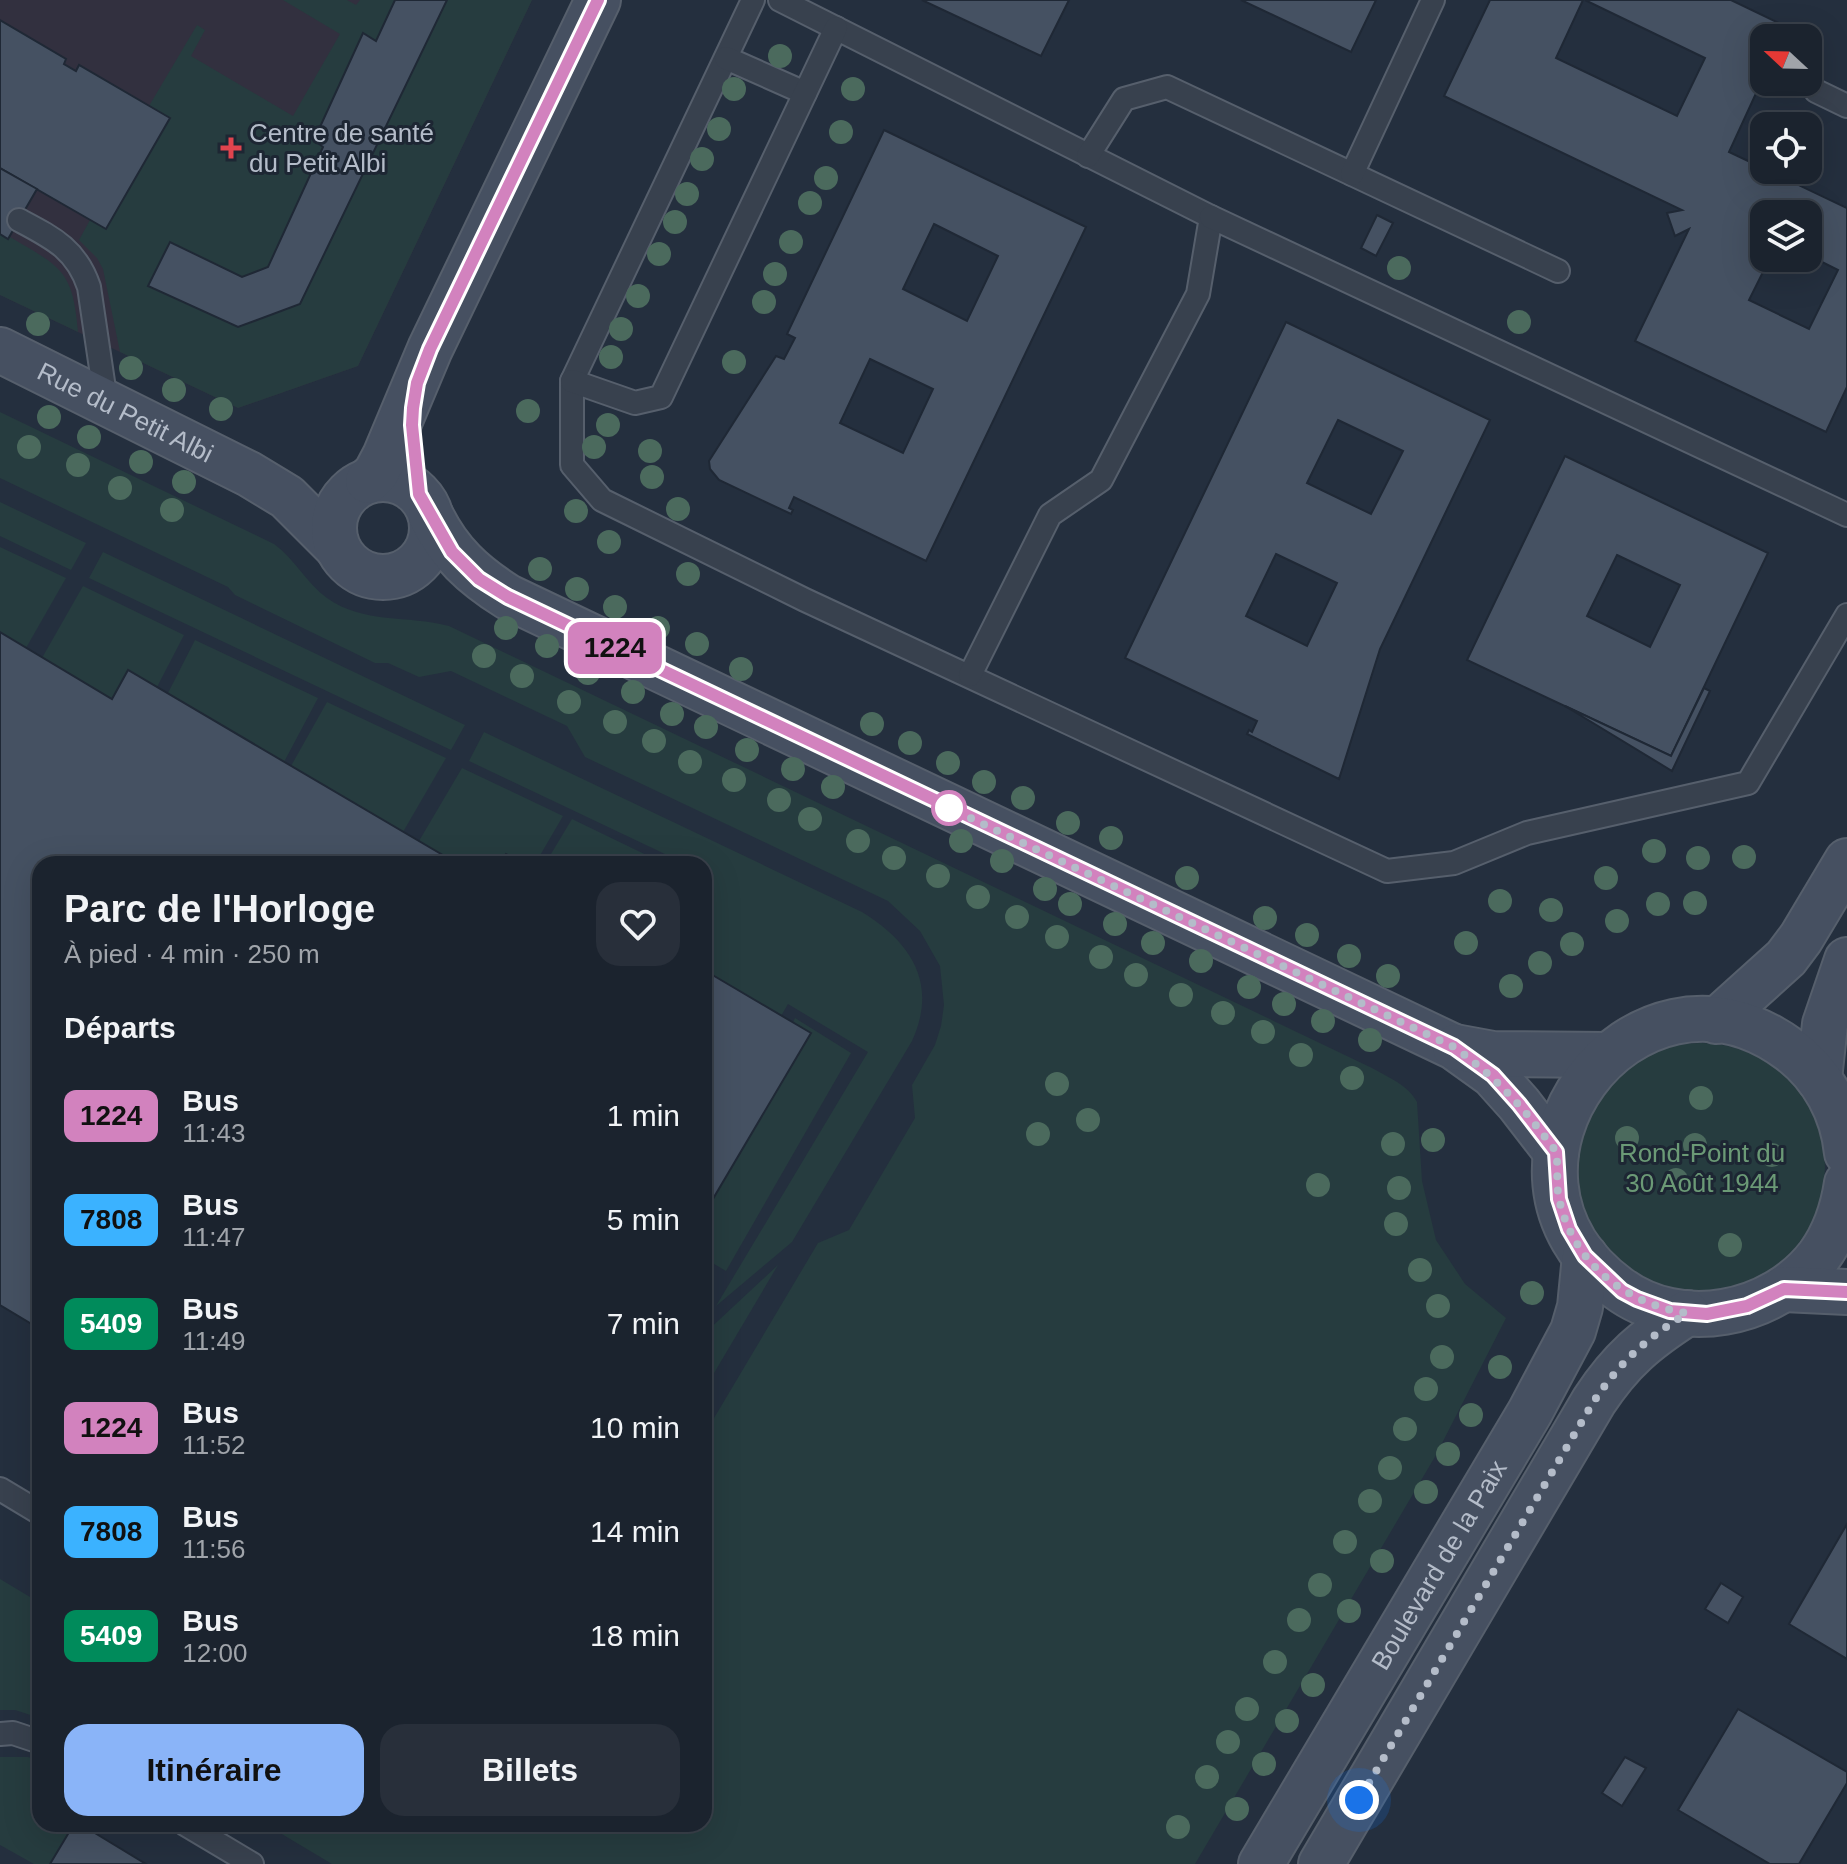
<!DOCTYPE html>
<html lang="fr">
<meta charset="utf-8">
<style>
:root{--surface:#1b232e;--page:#282f3a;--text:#f1f3f6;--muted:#a0a4aa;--line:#39404a;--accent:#8ab4f8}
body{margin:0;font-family:Helvetica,sans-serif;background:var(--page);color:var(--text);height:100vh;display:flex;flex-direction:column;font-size:30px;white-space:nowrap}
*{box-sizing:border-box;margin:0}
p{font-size:26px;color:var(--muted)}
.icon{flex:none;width:44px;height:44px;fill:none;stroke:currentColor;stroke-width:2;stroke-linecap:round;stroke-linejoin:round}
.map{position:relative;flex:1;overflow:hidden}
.sheet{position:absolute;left:32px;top:856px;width:680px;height:976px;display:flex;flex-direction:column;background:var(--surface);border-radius:24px;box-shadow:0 8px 32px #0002,0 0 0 2px var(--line)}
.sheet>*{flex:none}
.badge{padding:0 16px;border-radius:12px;font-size:28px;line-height:52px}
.needle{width:52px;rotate:292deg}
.fabs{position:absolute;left:1750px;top:24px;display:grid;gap:16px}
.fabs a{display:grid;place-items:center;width:72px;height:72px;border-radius:16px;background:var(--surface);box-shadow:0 8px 32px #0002,0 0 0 2px var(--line);font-size:40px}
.you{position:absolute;width:40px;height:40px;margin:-20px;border:6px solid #fff;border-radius:50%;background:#1a73e8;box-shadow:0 0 0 12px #1a73e833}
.map>.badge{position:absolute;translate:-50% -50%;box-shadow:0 0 0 4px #fff}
h2{padding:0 32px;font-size:30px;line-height:72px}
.round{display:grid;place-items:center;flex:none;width:84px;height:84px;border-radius:24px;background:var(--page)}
.head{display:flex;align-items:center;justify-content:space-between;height:136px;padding:0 32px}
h1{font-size:38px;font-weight:700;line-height:60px}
.button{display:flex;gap:16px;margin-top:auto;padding:16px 32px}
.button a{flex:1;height:92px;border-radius:24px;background:var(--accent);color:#111;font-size:32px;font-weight:700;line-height:92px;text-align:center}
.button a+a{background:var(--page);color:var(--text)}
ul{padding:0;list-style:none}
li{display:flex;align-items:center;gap:24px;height:104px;padding:0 32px}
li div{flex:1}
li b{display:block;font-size:30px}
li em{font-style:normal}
li .badge{min-width:88px;font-weight:700;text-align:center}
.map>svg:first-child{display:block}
.medical{fill:#32303f}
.green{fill:#263c3f}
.building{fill:#455162;stroke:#1f2835;stroke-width:2;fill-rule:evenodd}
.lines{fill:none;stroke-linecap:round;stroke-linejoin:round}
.lane-casing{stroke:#565f6c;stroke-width:26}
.secondary-casing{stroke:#565f6c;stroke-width:48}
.lane{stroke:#38414e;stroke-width:22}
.secondary{stroke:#465061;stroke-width:44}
.tree{fill:#4b6a5d}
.line-casing{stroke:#fff;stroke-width:18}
.line{stroke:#d282be;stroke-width:12}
.walk{stroke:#b4bcc9;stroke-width:8;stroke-dasharray:0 14.4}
.health-dot{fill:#e0444e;stroke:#1d2633;stroke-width:3}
.stop-dot{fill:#fff;stroke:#d282be;stroke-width:4}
.labels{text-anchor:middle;stroke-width:6;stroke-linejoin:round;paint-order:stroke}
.poi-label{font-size:26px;fill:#b4bcc9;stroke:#1d2633;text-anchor:start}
.street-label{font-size:26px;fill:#b4bcc9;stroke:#1d2633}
.park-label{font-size:26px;fill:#6b9a76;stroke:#1d2633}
</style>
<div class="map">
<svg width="1847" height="1864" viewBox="0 0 1847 1864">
<rect width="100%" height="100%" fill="#242f3e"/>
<path class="medical" d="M0,0H532L358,366L238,408L0,295Z"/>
<g class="green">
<path d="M283,0H347L356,5L360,0H532L358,366L238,408L120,352L103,269L97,258L79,240L90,220L106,229L169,119L149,106L197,25L205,30L191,56L293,116L340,34Z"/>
<path d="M0,234L8,239L10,237C61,267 73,270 78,332L0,295Z"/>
<path d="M0,412L274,544C295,559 306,583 327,598C363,624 408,615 449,626L1372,1068C1389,1078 1407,1084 1417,1102L1422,1181L1436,1240L1465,1284L1506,1318L1436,1455L1195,1864H332L265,1824H704V1619L707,1614L704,1611V1435L818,1243L849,1230L915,1118L912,1085L935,1045L941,1026L944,1005L940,966L920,931L888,901L585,757L567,726L451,671L419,677L388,663H375L235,595L228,587L0,478Z"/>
<path d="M0,502L86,543L71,570L0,536Z"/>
<path d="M0,547L66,578L26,648L0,632Z"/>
<path d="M103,552L465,725L451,750L89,578Z"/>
<path d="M83,586L184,635L157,687L128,670L112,699L42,658Z"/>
<path d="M195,640L318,698L284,762L168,693Z"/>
<path d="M327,702L446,758L403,832L291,766Z"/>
<path d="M484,732L862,912C912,943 938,984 912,1041L792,1242L716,1306L868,1052L788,1004L781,1016L704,970V880L707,874L704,873V864H686L469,761Z"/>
<path d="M462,768L563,816L535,864H524L506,854L500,864H458L419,841Z"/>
<path d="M572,819L665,864H545Z"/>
<path d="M795,1018L851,1053L726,1271L704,1258V1214Z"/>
<circle cx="1701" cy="1167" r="124"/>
<path d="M778,1265L704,1390V1334Z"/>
<path d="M0,1579L40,1603V1718L15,1710H0Z"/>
<path d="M0,1757H28L40,1761V1824H74L50,1864H34L0,1845Z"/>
</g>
<g class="building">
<path d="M395,0H447L300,304L238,327L148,286L170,242L242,277L268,267L323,147L314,140L363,33L376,41Z"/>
<path d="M922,0H1069L1041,56Z"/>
<path d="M1241,0H1376L1351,52Z"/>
<path d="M1490,0H1583L1556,58L1677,116L1705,58L1585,0H1731L1787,27L1782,38H1764V76L1729,152L1847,208V387L1826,432L1635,341L1689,229L1675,236L1667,213L1682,210L1444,96ZM1764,214H1808V255L1838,270L1809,329L1749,300L1770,258H1764Z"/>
<path d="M0,20L66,59L64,64L76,71L79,65L170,118L106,229L0,168Z"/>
<path d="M884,130L1086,227L926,561L794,497L789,508L793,510L791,514L719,480L710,469L709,461L776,356L784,359L795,338L787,334ZM934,224L998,256L967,321L903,289ZM870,359L933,389L903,453L840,423Z"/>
<path d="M0,168L37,189L8,239L0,234Z"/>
<path d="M1377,215L1393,223L1376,256L1361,248Z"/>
<path d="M1286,322L1490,420L1380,649L1339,779L1247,734L1249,730L1252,732L1257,721L1125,658ZM1338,420L1403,451L1371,514L1307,483ZM1276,554L1337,583L1307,646L1246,616Z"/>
<path d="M1565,456L1768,553L1671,756L1467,660ZM1617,555L1680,585L1650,647L1587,616Z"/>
<path d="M0,632L112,699L128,670L458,864H40V1329L0,1305Z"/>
<path d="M1704,688L1710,691L1672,771L1565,706L1671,756Z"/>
<path d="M506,854L524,864H500Z"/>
<path d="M704,970L811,1033L704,1214Z"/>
<path d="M1847,1524V1659L1789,1624Z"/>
<path d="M1721,1583L1743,1597L1728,1623L1705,1609Z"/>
<path d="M1738,1709L1847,1772V1783L1799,1864H1770L1678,1810Z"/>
<path d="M1625,1757L1646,1768L1622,1806L1602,1793Z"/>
<path d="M74,1824H80L146,1864H50Z"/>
</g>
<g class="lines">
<defs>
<g id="lane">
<path d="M753,0L572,381V465L602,500L805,600L1387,871L1454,863L1527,833L1748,783L1847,615"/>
<path d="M780,0L1211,217L1198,294L1101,480L1050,515L970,675"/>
<path d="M726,58L805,93"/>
<path d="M1816,91L1847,106"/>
<path d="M1088,156L1124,99L1167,87L1558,271"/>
<path d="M1352,174L1433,0"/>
<path d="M1211,217L1847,515"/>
<path d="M19,220C53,238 76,249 89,287L106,402"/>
<path d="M572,381L635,403L661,397L836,28"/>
<path d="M0,1489L40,1513"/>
<path d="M0,1734L13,1733L40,1742"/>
<path d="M185,1824L252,1864"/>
</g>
<g id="secondary">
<path id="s1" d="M0,350L249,474L287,497L336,546"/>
<circle cx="383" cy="528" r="49"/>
<path d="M368,481L376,473L385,456L430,349L598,0"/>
<path d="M431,516C449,553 473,575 508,597L1454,1047L1493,1075L1519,1104L1556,1152"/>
<path d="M1716,1021L1786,958L1801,938L1847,861"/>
<path d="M1455,1047L1493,1054L1608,1055"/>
<path d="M1819,1079L1825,1024L1847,960"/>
<path d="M1847,1153C1843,1112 1823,1075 1790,1050C1634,934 1458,1170 1618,1288C1680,1334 1773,1316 1819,1256C1835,1234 1843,1210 1847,1183"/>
<path d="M1784,1289L1847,1292"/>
<path id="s2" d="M1261,1864L1530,1412L1573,1331L1580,1307L1585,1256"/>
<path d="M1321,1864L1594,1401C1621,1360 1645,1340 1687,1313"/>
</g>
</defs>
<use href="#lane" class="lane-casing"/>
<use href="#secondary" class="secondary-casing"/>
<use href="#lane" class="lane"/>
<use href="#secondary" class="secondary"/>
</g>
<g class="tree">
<circle cx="780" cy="56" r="12"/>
<circle cx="734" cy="89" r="12"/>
<circle cx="853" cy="89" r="12"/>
<circle cx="719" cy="129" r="12"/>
<circle cx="841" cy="132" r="12"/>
<circle cx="702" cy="159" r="12"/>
<circle cx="826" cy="178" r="12"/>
<circle cx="687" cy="194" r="12"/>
<circle cx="810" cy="203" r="12"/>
<circle cx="675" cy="222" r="12"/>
<circle cx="791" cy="242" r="12"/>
<circle cx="659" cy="254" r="12"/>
<circle cx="1399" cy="268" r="12"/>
<circle cx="775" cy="274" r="12"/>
<circle cx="638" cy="296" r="12"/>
<circle cx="764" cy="302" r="12"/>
<circle cx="1519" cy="322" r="12"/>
<circle cx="38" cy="324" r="12"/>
<circle cx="621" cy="329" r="12"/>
<circle cx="611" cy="357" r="12"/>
<circle cx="734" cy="362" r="12"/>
<circle cx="131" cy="368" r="12"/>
<circle cx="174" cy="390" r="12"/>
<circle cx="221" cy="409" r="12"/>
<circle cx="528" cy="411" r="12"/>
<circle cx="49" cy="417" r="12"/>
<circle cx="608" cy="425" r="12"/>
<circle cx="89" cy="437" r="12"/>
<circle cx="29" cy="447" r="12"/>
<circle cx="594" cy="447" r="12"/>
<circle cx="650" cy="451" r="12"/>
<circle cx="141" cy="462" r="12"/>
<circle cx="78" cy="465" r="12"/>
<circle cx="652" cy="477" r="12"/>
<circle cx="184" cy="482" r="12"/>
<circle cx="120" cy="488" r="12"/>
<circle cx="678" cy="509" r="12"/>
<circle cx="172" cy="510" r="12"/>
<circle cx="576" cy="511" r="12"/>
<circle cx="609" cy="542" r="12"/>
<circle cx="540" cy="569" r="12"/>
<circle cx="688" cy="574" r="12"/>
<circle cx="577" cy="589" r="12"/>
<circle cx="615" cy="607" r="12"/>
<circle cx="506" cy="628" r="12"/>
<circle cx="658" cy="628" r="12"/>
<circle cx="697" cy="644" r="12"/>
<circle cx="547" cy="646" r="12"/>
<circle cx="484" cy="656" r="12"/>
<circle cx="741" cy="669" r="12"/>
<circle cx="588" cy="673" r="12"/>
<circle cx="522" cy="676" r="12"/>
<circle cx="633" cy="692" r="12"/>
<circle cx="569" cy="702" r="12"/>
<circle cx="672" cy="714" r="12"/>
<circle cx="615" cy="722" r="12"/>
<circle cx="872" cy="724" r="12"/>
<circle cx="706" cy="727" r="12"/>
<circle cx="654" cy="741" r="12"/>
<circle cx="910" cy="743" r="12"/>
<circle cx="747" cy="750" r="12"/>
<circle cx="690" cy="762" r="12"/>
<circle cx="948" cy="763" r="12"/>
<circle cx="793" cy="769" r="12"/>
<circle cx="734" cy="780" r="12"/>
<circle cx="984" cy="782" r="12"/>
<circle cx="833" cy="787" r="12"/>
<circle cx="1023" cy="798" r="12"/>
<circle cx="779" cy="800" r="12"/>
<circle cx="810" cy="819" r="12"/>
<circle cx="1068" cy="823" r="12"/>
<circle cx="1111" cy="838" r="12"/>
<circle cx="858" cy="841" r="12"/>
<circle cx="961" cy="841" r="12"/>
<circle cx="1654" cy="851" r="12"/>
<circle cx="1744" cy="857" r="12"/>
<circle cx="894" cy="858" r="12"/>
<circle cx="1698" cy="858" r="12"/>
<circle cx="1002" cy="861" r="12"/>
<circle cx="938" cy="876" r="12"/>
<circle cx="1187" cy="878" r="12"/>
<circle cx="1606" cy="878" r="12"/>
<circle cx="1045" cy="889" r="12"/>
<circle cx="978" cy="897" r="12"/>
<circle cx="1500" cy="901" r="12"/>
<circle cx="1695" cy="903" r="12"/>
<circle cx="1070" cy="904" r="12"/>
<circle cx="1658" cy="904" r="12"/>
<circle cx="1551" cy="910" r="12"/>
<circle cx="1017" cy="917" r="12"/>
<circle cx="1265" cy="918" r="12"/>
<circle cx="1617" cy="921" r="12"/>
<circle cx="1115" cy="924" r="12"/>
<circle cx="1307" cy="935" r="12"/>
<circle cx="1057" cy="937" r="12"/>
<circle cx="1153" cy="943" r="12"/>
<circle cx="1466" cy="943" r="12"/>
<circle cx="1572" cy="944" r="12"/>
<circle cx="1349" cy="956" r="12"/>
<circle cx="1101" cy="957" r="12"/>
<circle cx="1201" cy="961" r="12"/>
<circle cx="1540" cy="963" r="12"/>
<circle cx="1136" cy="975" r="12"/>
<circle cx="1388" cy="976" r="12"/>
<circle cx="1511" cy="986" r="12"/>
<circle cx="1249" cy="987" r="12"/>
<circle cx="1181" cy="995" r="12"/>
<circle cx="1284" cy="1004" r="12"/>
<circle cx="1223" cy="1013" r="12"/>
<circle cx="1323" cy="1021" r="12"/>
<circle cx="1263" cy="1032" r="12"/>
<circle cx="1370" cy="1040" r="12"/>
<circle cx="1301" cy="1055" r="12"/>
<circle cx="1352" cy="1078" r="12"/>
<circle cx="1057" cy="1084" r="12"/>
<circle cx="1701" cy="1098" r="12"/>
<circle cx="1088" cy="1120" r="12"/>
<circle cx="1038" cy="1134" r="12"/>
<circle cx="1627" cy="1138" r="12"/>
<circle cx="1433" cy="1140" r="12"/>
<circle cx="1393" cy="1144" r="12"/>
<circle cx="1695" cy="1145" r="12"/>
<circle cx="1772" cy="1155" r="12"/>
<circle cx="1676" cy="1180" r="12"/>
<circle cx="1318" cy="1185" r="12"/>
<circle cx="1399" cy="1188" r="12"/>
<circle cx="1396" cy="1224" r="12"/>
<circle cx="1730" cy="1245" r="12"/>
<circle cx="1420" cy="1270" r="12"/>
<circle cx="1532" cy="1293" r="12"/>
<circle cx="1438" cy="1306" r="12"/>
<circle cx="1442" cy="1357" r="12"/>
<circle cx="1500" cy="1367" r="12"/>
<circle cx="1426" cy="1389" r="12"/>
<circle cx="1471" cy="1415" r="12"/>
<circle cx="1405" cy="1429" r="12"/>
<circle cx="1448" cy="1454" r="12"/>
<circle cx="1390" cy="1468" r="12"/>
<circle cx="1426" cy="1492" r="12"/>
<circle cx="1370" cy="1501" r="12"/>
<circle cx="1345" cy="1542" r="12"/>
<circle cx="1382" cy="1561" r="12"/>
<circle cx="1320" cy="1585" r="12"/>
<circle cx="1349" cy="1611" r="12"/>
<circle cx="1299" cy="1620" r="12"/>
<circle cx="1275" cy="1662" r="12"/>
<circle cx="1313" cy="1685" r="12"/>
<circle cx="1247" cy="1709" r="12"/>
<circle cx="1287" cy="1721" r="12"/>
<circle cx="1228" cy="1742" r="12"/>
<circle cx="1264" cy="1764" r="12"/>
<circle cx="1207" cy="1777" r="12"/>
<circle cx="1237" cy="1809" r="12"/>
<circle cx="1178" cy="1827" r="12"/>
</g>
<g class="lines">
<defs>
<path id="line" d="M598,0L430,349L417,383L413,408L412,425L419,494L452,552L479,579L508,597L1454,1047L1493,1075L1519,1104L1556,1152L1559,1199L1569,1229L1585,1256L1622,1291L1637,1299L1670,1311L1707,1314L1747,1306L1784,1289L1847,1292"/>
</defs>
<use href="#line" class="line-casing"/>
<use href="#line" class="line"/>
<path class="walk" d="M949,808L947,807L1454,1047C1491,1074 1514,1097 1542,1133C1546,1139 1554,1147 1556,1153C1559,1167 1555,1186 1560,1203C1575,1264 1626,1304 1687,1313C1645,1340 1622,1360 1594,1401L1359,1800"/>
</g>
<path class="health-dot" d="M227 136h8v8h8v8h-8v8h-8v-8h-8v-8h8z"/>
<circle class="stop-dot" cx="949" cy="808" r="16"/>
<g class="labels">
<g class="poi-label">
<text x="249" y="142">Centre de santé<tspan x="249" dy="30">du Petit Albi</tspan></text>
</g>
<g class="street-label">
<text dy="9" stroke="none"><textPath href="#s1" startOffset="140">Rue du Petit Albi</textPath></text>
<text dy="9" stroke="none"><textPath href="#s2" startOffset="348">Boulevard de la Paix</textPath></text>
</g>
<g class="park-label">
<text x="1702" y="1162">Rond-Point du<tspan x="1702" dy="30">30 Août 1944</tspan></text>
</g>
</g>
</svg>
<div class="fabs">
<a><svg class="needle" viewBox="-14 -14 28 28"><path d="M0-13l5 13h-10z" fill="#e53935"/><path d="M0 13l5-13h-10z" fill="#a0a4aa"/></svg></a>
<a><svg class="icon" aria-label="locate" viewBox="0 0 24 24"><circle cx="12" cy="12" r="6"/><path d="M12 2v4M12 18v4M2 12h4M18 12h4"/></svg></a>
<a><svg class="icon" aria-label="layers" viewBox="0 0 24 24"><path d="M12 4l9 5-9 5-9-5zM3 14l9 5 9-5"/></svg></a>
</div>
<div class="you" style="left:1359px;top:1800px"></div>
<b class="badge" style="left:615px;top:648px;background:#d282be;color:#111">1224</b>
<section class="sheet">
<div class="head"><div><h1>Parc de l'Horloge</h1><p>À pied · 4 min · 250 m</p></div><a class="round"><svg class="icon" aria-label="heart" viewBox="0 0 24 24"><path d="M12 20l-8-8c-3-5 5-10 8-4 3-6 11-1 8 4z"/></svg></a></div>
<h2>Départs</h2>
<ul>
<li><span class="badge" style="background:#d282be;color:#111">1224</span><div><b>Bus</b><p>11:43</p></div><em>1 min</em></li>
<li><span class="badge" style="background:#3bb2ff;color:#111">7808</span><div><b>Bus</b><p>11:47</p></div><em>5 min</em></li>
<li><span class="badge" style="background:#008b5b;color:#fff">5409</span><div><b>Bus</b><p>11:49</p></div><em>7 min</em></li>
<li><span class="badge" style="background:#d282be;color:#111">1224</span><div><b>Bus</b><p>11:52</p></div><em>10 min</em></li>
<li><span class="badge" style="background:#3bb2ff;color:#111">7808</span><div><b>Bus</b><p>11:56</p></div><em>14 min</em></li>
<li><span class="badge" style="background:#008b5b;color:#fff">5409</span><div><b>Bus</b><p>12:00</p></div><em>18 min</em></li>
</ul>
<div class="button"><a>Itinéraire</a><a>Billets</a></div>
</section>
</div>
